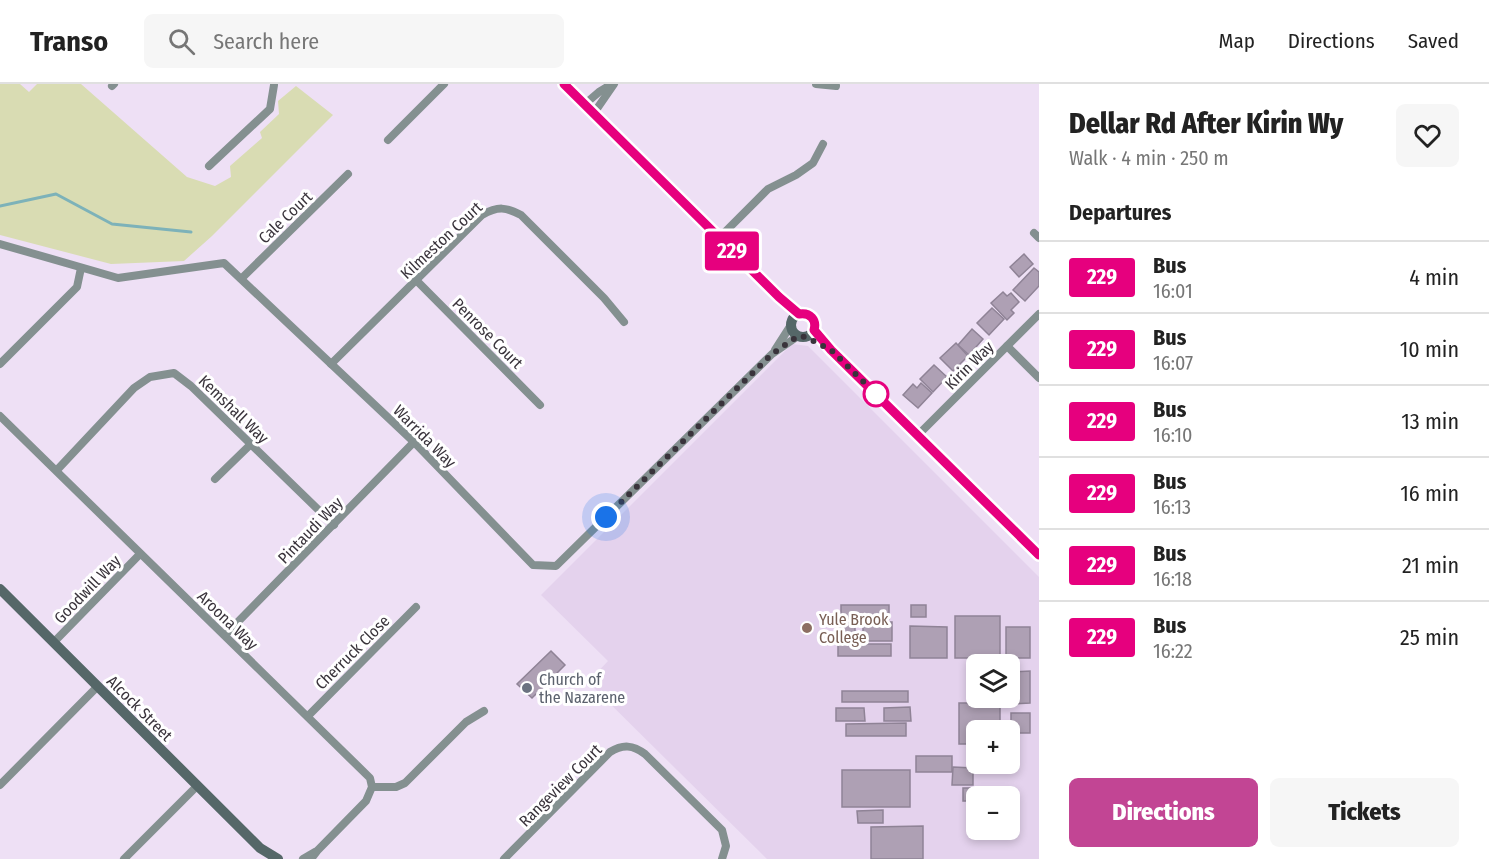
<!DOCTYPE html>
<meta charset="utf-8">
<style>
:root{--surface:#fff;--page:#f6f6f6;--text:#222;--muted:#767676;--line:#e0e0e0;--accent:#c24594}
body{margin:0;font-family:"Fira Sans Condensed",sans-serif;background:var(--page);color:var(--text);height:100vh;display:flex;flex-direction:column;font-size:22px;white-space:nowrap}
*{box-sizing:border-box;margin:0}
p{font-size:20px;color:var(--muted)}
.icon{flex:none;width:33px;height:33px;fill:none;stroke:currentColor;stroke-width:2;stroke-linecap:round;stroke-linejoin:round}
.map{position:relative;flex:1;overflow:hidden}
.details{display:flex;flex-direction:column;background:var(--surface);width:450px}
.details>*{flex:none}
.badge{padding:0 12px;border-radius:4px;font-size:21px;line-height:39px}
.tools{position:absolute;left:966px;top:570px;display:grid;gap:12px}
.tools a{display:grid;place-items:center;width:54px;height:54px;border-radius:9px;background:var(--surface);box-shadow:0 3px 9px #0003;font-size:30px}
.you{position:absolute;width:30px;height:30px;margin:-15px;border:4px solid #fff;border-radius:50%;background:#1a73e8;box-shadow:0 0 0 9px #1a73e833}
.map>.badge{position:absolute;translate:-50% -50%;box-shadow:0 0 0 3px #fff}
h2{padding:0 30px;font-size:22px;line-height:54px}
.round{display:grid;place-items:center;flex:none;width:63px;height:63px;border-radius:9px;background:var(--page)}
.head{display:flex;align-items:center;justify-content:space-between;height:102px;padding:0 30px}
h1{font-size:28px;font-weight:800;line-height:45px}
.button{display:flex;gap:12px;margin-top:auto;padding:12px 30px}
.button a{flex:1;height:69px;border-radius:9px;background:var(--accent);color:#fff;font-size:24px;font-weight:800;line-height:69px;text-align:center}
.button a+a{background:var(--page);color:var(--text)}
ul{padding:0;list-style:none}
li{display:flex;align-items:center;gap:18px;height:72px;padding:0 30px;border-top:2px solid var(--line)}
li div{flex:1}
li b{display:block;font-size:22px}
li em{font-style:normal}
li .badge{min-width:66px;font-weight:700;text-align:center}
header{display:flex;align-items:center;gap:36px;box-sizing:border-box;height:84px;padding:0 30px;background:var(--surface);border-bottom:2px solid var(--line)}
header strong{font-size:28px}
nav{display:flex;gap:33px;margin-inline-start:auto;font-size:21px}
.search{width:420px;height:54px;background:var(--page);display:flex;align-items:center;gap:15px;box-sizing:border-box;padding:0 21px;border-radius:9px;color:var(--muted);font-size:22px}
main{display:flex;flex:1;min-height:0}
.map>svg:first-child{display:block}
.built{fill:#e4d2ed;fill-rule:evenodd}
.green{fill:#d9dcb3}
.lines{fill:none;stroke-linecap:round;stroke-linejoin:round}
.stream{stroke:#7db2b9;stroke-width:3}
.building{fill:#aea0b4;stroke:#8f8396;stroke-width:1.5}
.street{stroke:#849090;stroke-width:8}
.secondary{stroke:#556768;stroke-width:10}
.line-casing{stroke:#fff;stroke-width:14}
.line{stroke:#e6007e;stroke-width:9}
.walk{stroke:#39333b;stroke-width:6;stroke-dasharray:0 10.8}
.stop-dot{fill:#fff;stroke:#e6007e;stroke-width:3}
.education-dot{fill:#8d6e63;stroke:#fff;stroke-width:2}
.worship-dot{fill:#6b7280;stroke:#fff;stroke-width:2}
.labels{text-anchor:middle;stroke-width:6;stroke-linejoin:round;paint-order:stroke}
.street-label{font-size:16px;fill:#39333b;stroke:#fff}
.education-label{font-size:16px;fill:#785e54;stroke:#fff;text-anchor:start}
.worship-label{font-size:16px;fill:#5b616d;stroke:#fff;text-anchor:start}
</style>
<header>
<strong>Transo</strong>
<div class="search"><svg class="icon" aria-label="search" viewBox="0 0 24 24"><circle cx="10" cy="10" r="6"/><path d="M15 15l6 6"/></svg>Search here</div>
<nav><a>Map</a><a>Directions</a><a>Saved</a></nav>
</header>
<main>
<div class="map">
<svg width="1039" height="775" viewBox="0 0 1039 775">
<rect width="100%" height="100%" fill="#eee0f5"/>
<path class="built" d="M792,260L808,262L1039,493V775H767L588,598L608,577L541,511ZM976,580H1010V614H976ZM976,646H1010V680H976ZM976,712H1010V746H976Z"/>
<path class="green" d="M0,0H20L29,8L37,0H81L187,93L215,102L231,93L230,82L262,54L260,48L279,30L278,17L296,2L333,31L212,152L184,177L111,180L0,151Z"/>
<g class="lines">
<path class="stream" d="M0,122L56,110L112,140L191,148"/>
</g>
<g class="building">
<path d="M1024,170L1033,180L1019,193L1010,183Z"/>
<path d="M1034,184L1039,188V202L1025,217L1013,206Z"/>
<path d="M1003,208L1007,212L1011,209L1019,218L1011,226L1014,229L1007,236L991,219Z"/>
<path d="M992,224L1004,235L989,251L977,239Z"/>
<path d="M972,245L983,255L969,271L958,261Z"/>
<path d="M956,259L968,272L953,287L940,274Z"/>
<path d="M934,281L947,293L933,308L920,295Z"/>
<path d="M921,299L932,309L918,324L903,311L913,300L917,304Z"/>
<rect x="841" y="521" width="48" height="14"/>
<rect x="911" y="521" width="15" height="12"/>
<rect x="955" y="532" width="45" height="42"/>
<rect x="863" y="538" width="29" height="19"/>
<rect x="838" y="539" width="17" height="19"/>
<path d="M910,542L947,543V574H910Z"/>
<rect x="1006" y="543" width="24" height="31"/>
<rect x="838" y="560" width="53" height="12"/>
<path d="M551,567L565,581L532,614L517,600Z"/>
<path d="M1030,587V619L1010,620V588Z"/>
<rect x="842" y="607" width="66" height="11"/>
<path d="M959,619H1000V646H976V660H959Z"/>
<path d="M910,623L911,637H884V624Z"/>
<path d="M836,624H864L865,637H836Z"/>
<rect x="1011" y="629" width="19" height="20"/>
<path d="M906,639V652H846V640Z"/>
<rect x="916" y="672" width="36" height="16"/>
<path d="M953,683L973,684V701H952Z"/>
<rect x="842" y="686" width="68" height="37"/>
<path d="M963,704H999V712H976V717H963Z"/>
<path d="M883,726V739H858L857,727Z"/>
<path d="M923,742V775H871V743Z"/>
</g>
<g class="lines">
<g class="street">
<path d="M816,0L836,2"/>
<path d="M112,2L114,0"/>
<path d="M585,20L599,8L612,0"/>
<path d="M594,29L614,0"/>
<path d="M388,56L444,0"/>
<path d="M209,82L270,25L274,1"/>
<path d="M1034,149L1039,154"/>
<path d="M719,154L768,105L796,91L813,79L823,60"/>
<path d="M0,160L118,194L224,179L414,358L533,481L556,482L772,270L798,252"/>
<path d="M242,194L348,90"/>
<path d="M417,197L540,321"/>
<path d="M1007,262L1039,294"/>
<path d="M775,266L791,241"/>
<path d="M0,280L77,203L81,184"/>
<path d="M331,280L482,131C498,122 506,123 521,131L604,214L624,238"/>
<path d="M0,332L370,694L372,703L366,717L317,767L311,775"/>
<path d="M918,351L1039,230"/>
<path d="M57,386L134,304L150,293L174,289L191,302L334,441"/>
<path d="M215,395L251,360"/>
<path d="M225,551L414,358"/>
<path d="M54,558L140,470"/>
<path d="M308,632L416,523"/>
<path d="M0,701L97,603"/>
<path d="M372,703H396L405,699L466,638L484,627"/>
<path d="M124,775L197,702"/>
<path d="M303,775L315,768"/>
<path d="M504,775L610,668C623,660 633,661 645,670L722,746L726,762L722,775"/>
</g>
<g class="secondary">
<path d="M564,0L779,213L799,230"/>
<circle cx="803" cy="241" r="12"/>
<path d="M814,246L831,266L1039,471"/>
<path d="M0,505L260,764L278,775"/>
</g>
</g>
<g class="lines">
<defs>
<path id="line" d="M564,0L779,213L799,230C810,228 817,236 814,246L831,266L1039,471"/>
</defs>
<use href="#line" class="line-casing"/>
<use href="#line" class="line"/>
<path class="walk" d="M606,433L772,270L798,252L806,253L831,266L876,310"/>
</g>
<circle class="stop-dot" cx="876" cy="310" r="12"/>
<circle class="education-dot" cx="807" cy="544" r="6"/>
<circle class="worship-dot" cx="527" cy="604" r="6"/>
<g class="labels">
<g class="street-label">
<text transform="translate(285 133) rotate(-44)" y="6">Cale Court</text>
<text transform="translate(441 156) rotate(-43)" y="6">Kilmeston Court</text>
<text transform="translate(488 249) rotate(45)" y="6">Penrose Court</text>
<text transform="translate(969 281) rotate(-45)" y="6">Kirin Way</text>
<text transform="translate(234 325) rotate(44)" y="6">Kemshall Way</text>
<text transform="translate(425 352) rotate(45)" y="6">Warrida Way</text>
<text transform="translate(310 446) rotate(-46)" y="6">Pintaudi Way</text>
<text transform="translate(87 505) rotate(-46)" y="6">Goodwill Way</text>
<text transform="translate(228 536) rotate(44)" y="6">Aroona Way</text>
<text transform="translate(352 568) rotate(-45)" y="6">Cherruck Close</text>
<text transform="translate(140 624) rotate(45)" y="6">Alcock Street</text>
<text transform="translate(560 701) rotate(-45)" y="6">Rangeview Court</text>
</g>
<g class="education-label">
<text x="819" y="541">Yule Brook<tspan x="819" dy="18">College</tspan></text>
</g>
<g class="worship-label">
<text x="539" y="601">Church of<tspan x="539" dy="18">the Nazarene</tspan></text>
</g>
</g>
</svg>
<div class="tools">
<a><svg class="icon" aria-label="layers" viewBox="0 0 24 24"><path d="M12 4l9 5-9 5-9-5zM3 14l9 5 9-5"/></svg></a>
<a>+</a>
<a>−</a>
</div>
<div class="you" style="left:606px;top:433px"></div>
<b class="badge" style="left:732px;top:167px;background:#e6007e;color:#fff">229</b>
</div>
<section class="details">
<div class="head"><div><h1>Dellar Rd After Kirin Wy</h1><p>Walk · 4 min · 250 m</p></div><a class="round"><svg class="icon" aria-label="heart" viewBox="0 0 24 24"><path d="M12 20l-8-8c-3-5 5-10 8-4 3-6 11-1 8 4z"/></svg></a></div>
<h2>Departures</h2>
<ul>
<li><span class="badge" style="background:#e6007e;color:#fff">229</span><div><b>Bus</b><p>16:01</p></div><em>4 min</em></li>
<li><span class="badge" style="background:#e6007e;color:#fff">229</span><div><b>Bus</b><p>16:07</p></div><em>10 min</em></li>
<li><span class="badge" style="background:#e6007e;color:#fff">229</span><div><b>Bus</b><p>16:10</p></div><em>13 min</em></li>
<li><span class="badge" style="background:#e6007e;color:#fff">229</span><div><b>Bus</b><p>16:13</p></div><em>16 min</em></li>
<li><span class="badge" style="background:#e6007e;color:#fff">229</span><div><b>Bus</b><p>16:18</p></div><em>21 min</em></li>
<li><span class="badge" style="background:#e6007e;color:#fff">229</span><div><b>Bus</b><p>16:22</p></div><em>25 min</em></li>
</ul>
<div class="button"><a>Directions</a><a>Tickets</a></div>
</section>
</main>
